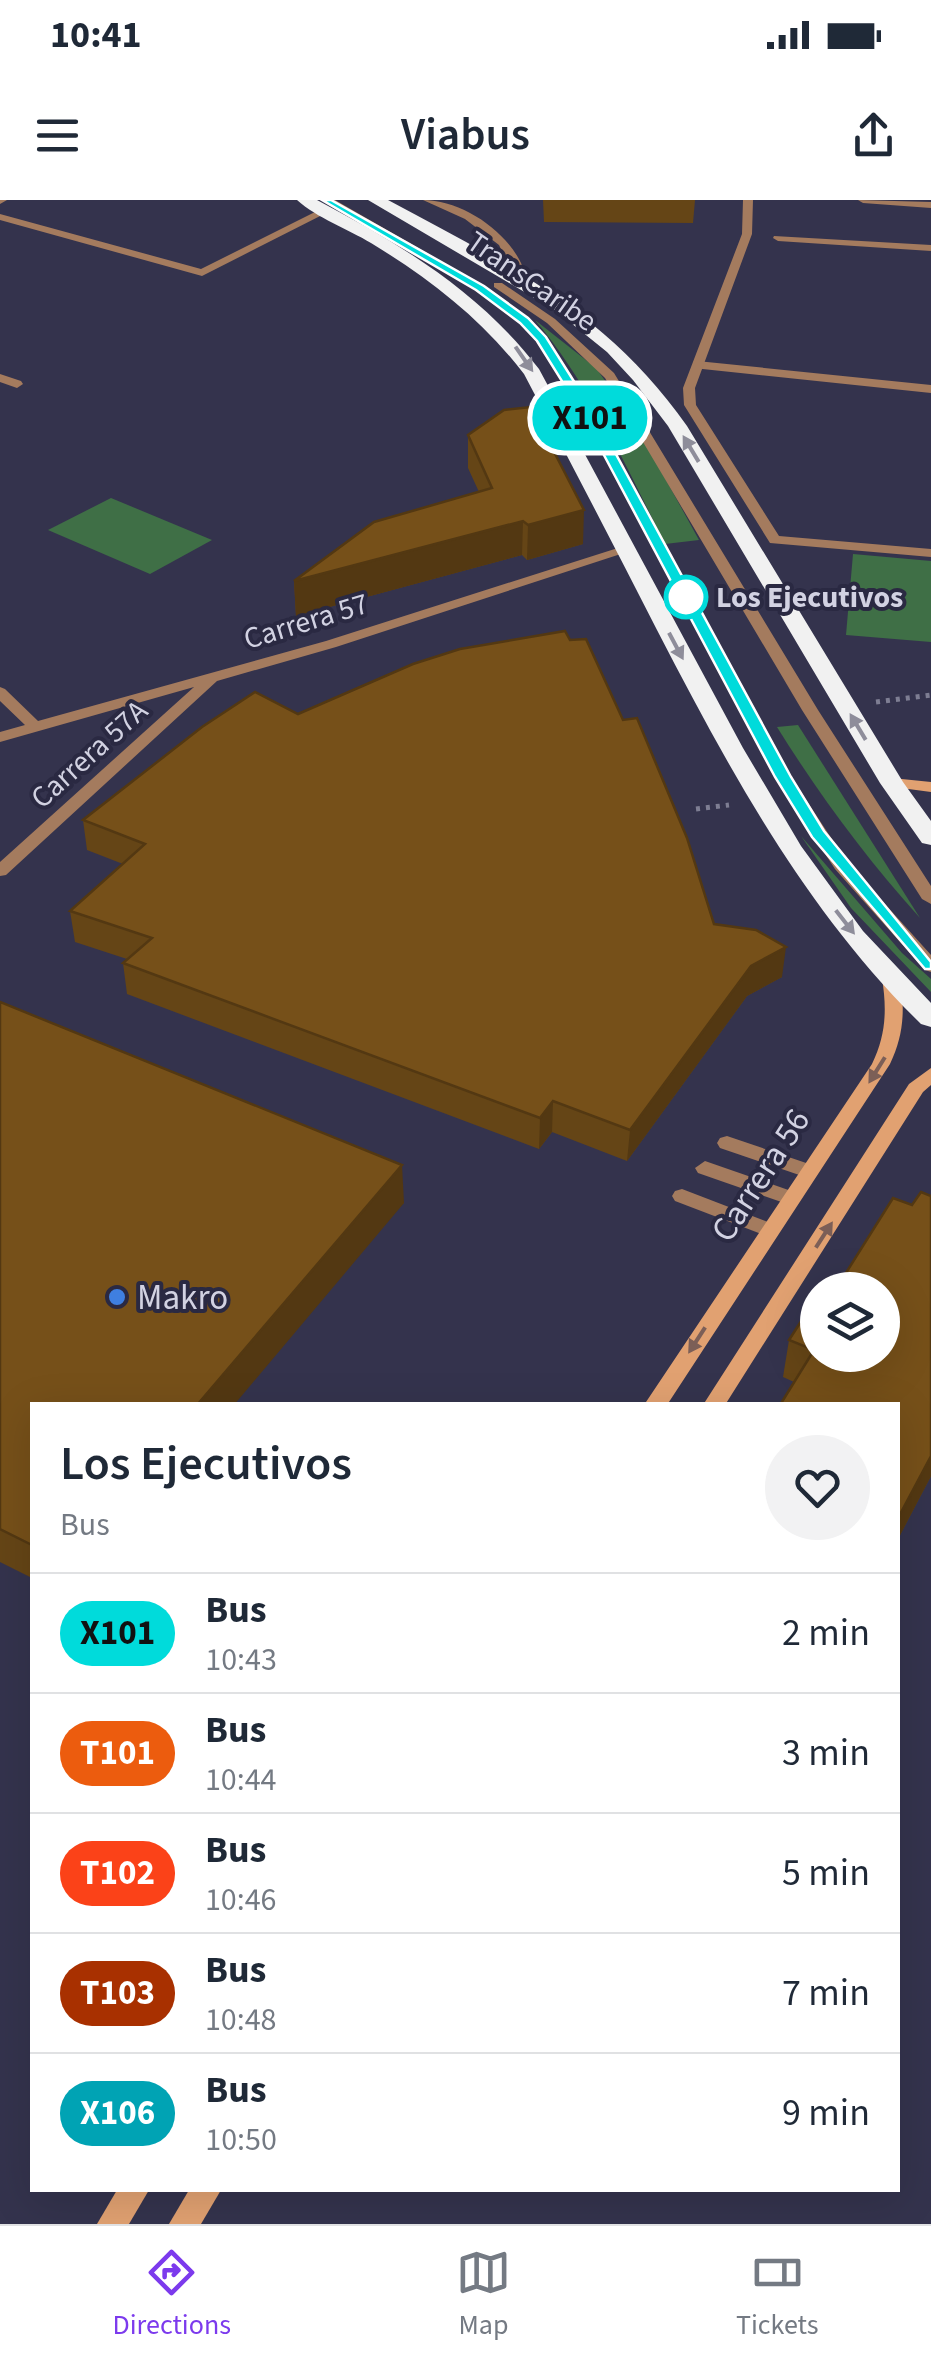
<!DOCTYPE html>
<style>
:root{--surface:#fff;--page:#f2f2f3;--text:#1f2937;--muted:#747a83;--line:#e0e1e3;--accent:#7c3aed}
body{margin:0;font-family:"Source Sans 3",sans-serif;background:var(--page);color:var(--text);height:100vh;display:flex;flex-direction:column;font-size:38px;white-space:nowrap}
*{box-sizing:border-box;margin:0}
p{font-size:32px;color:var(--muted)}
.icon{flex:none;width:55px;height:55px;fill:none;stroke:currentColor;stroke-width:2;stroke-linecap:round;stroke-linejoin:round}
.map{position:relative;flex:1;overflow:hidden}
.panel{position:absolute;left:30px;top:1202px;width:870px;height:790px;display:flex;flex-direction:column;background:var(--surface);border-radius:0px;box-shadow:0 10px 40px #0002}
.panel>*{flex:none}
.badge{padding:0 20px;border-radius:32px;font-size:35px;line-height:65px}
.fabs{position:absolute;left:800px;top:1072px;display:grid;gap:20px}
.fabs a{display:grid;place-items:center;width:100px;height:100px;border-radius:50%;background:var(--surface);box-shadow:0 10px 40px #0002;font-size:50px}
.map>.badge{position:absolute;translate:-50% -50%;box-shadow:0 0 0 5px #fff}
.round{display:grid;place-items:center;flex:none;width:105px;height:105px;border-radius:52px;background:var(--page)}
.headline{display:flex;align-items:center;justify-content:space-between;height:170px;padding:0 30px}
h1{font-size:48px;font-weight:600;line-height:75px}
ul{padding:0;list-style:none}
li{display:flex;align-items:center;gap:30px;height:120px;padding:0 30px;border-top:2px solid var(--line)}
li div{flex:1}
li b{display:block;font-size:38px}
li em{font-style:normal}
li .badge{min-width:110px;font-weight:700;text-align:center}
.status{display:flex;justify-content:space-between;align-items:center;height:70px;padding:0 50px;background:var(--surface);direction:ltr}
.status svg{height:28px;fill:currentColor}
header{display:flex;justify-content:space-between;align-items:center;height:130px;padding:0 30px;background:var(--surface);font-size:45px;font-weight:600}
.tabs{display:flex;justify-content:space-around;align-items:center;height:140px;border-top:2px solid var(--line);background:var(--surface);font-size:28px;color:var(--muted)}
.tabs a{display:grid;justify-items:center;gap:5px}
.tabs .current{color:var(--accent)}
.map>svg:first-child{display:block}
.green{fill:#3f6f46}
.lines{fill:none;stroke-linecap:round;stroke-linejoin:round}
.path{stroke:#7e7e93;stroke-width:5;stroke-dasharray:4 6;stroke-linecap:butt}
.lane{fill:#a47b5e;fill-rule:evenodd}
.street{fill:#a47b5e;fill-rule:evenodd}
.secondary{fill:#e1a171;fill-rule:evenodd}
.highway{fill:#f1f1f1;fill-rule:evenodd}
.wall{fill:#654516}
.shaded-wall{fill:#533812}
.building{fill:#765019;stroke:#533812;stroke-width:2.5}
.oneway{fill:#8e8d9a}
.oneway2{fill:#7c5f57}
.line{fill:#00dbdb;stroke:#fff;stroke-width:2.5}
.stop-dot{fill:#fff;stroke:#00dbdb;stroke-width:5}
.shop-dot{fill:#3f7fe0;stroke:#2a2942;stroke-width:4}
.labels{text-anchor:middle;stroke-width:8;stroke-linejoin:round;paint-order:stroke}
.far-street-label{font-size:30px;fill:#d2d2e2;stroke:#2a2942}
.far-stop-label{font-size:30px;font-weight:bold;fill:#d2d2e2;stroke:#2a2942;text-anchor:start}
.street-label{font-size:35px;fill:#d2d2e2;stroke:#2a2942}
.poi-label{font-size:35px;fill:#d2d2e2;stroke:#2a2942;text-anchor:start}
</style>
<div class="status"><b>10:41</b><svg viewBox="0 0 49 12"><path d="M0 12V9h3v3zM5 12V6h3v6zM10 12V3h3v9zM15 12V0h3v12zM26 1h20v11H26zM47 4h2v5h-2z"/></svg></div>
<header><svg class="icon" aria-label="menu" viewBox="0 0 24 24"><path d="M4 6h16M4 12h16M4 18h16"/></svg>Viabus<svg class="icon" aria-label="share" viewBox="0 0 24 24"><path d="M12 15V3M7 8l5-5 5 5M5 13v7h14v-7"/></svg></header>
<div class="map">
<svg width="931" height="2024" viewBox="0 0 931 2024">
<rect width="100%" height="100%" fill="#34334d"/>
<g class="green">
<path d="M535,120L596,168L633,220L699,340L665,344C626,266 591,187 535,120Z"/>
<path d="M111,298L212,340L150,374L48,330Z"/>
<path d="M853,354L931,361V442L846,435Z"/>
<path d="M798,525L920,718C866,658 820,596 777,527Z"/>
<path d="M801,636L902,753L931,779V792L851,708Z"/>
</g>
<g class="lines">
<g class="path">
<path d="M876,502L931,495"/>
<path d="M696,609L729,605"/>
</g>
<g class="lane">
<path d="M322,0H335L484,86L528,119L546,137L592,210L791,577L847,662L931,755V772L925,770L835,669L775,577L580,210L537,142L520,123L476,90Z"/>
<path d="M423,0C468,0 524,42 528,87L518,85L499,45L465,19Z"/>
<path d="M494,83H502L555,119L614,173L818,510L931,686V704L922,699L802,510L605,178L547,123L494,87Z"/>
<path d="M697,161L931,185V193L693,168V162Z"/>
<path d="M727,936L815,966L818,971L808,978L720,948L717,943L720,938Z"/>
<path d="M705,961L797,993L800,998L790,1005L698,973L695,968Z"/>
<path d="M682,989L776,1025L779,1030L769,1037L675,1001L672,996L675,991Z"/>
</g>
<g class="street">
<path d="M0,0H7L0,4Z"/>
<path d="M743,0H753L752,34L695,188L696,205L779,336L931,349V357L770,343L684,205L683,188L742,34Z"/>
<path d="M858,0L931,2V8L863,3Z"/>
<path d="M321,9L330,11L202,76L0,20V14L201,69Z"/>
<path d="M774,36L931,45V51L778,41L773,38Z"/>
<path d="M0,174L21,181L23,184L17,188L0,182Z"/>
<path d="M621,347L633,350L336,447L217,481L6,675L0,676V662L194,487L0,542V532L25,525L0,501V487L5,489L38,521L326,441Z"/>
</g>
<g class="secondary">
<path d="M892,578L931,582V592L886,586V580Z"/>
<path d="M891,772L900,778C905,809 904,835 890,864L667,1205H644L872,864C886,835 887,810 882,778Z"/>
<path d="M931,868V885L923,892L725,1205H703L909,884Z"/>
<path d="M117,1990H149L129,2024H97Z"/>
<path d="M189,1990H221L201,2024H169Z"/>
</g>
<g class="highway">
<path d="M297,0H317C402,45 480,92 539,169L743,548L801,646L863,731L931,803V827L921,824C806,711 731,573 657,430C613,344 569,259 524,174C482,119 430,79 371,43C348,29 317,18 297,0Z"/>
<path d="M368,0H388C507,64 607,112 687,226L903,582L931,621V645L922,643L880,583L668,226L633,180L607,152L555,110Z"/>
</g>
</g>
<g class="wall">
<path d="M543,0H695L693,23L544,22Z"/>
<path d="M468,235L583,344L527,360L522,355L296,416L294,381L479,292L468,268Z"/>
<path d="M83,620L714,724L782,777L747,796L627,961L552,932L539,949L127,794L123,763L127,759L75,742L70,711L123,664L87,650Z"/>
<path d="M0,802L404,1003L32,1205V1378L0,1362Z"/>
<path d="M921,992L931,996V1276L898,1339V1205H780L794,1182L783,1177L789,1140L818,1095V1155H882V1090H820L827,1079L839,1084L893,998L912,1005Z"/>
</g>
<g class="shaded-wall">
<path d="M584,310L583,344L527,360L528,325Z"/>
<path d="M523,321L522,355L296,416L294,381Z"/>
<path d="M786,747L782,777L747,796L627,961L630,930L751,766Z"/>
<path d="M553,901L552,932L539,949L540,918Z"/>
<path d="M402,965L404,1003L234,1205H197Z"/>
<path d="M931,1256V1276L898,1339V1318Z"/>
</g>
<g class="building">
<path d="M531,207L584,310L528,325L523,321L294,381L374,322L492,288L468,235L504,210Z"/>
<path d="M565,431L570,440L586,439L623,520L637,518L687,638L714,724L756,730L786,747L751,766L630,930L553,901L540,918L123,763L152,738L70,711L145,644L83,620L202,527L255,492L298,514L413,464L460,449Z"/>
<path d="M0,802L402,965L197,1205H32V1345L0,1329Z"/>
<path d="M921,992L931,996V1256L898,1318V1205H780L814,1150L789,1140L818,1095V1155H882V1090H820L827,1079L839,1084L893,998L912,1005Z"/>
</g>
<defs><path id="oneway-solid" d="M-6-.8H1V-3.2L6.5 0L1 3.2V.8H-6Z" transform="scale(2.5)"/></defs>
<g class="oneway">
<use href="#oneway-solid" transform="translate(524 159) rotate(55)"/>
<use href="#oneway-solid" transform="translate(691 249) rotate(-121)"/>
<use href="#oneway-solid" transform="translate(676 446) rotate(62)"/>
<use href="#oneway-solid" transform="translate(858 527) rotate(-121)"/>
<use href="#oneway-solid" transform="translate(845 722) rotate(52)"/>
</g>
<g class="oneway2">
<use href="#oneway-solid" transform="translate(877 870) rotate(122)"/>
<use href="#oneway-solid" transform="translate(824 1035) rotate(-57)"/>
<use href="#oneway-solid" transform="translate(697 1140) rotate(123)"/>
</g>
<path class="line" d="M322,0H331L484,86L528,118L546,137L592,210L791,577L824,631L931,762V769H925L812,637L775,577L580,210L537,141L520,123L476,90Z"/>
<circle class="stop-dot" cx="686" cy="397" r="20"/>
<circle class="shop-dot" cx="117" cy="1097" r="10"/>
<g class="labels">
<g class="far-street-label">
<text transform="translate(532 81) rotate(35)" y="10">TransCaribe</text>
<text transform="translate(306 421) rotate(-17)" y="10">Carrera 57</text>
<text transform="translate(89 554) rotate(-42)" y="10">Carrera 57A</text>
</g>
<g class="far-stop-label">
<text x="716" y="407">Los Ejecutivos</text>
</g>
<g class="street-label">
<text transform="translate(760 975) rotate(-57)" y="12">Carrera 56</text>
</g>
<g class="poi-label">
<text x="137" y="1109">Makro</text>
</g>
</g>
</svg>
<div class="fabs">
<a><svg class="icon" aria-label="layers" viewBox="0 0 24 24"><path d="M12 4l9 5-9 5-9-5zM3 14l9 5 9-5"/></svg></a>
</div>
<b class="badge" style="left:590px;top:218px;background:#00dbdb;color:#111">X101</b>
<section class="panel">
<div class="headline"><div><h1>Los Ejecutivos</h1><p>Bus</p></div><a class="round"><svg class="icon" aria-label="heart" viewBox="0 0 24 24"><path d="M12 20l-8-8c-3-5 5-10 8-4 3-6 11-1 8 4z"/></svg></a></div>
<ul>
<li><span class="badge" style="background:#00dbdb;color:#111">X101</span><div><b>Bus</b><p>10:43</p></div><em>2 min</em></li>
<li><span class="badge" style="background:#ec5c0e;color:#fff">T101</span><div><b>Bus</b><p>10:44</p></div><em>3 min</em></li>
<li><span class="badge" style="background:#fb4218;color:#fff">T102</span><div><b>Bus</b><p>10:46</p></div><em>5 min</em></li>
<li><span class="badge" style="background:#a83000;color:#fff">T103</span><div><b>Bus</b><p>10:48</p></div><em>7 min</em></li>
<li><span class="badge" style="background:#00a3b4;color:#fff">X106</span><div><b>Bus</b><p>10:50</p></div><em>9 min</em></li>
</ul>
</section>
</div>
<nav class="tabs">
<a class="current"><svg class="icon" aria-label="directions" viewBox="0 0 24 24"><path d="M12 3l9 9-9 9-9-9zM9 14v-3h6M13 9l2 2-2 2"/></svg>Directions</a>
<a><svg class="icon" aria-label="map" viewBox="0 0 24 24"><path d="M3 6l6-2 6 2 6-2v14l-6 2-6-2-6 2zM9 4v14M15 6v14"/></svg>Map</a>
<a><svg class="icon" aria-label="tickets" viewBox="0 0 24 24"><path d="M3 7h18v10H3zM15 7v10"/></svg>Tickets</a>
</nav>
